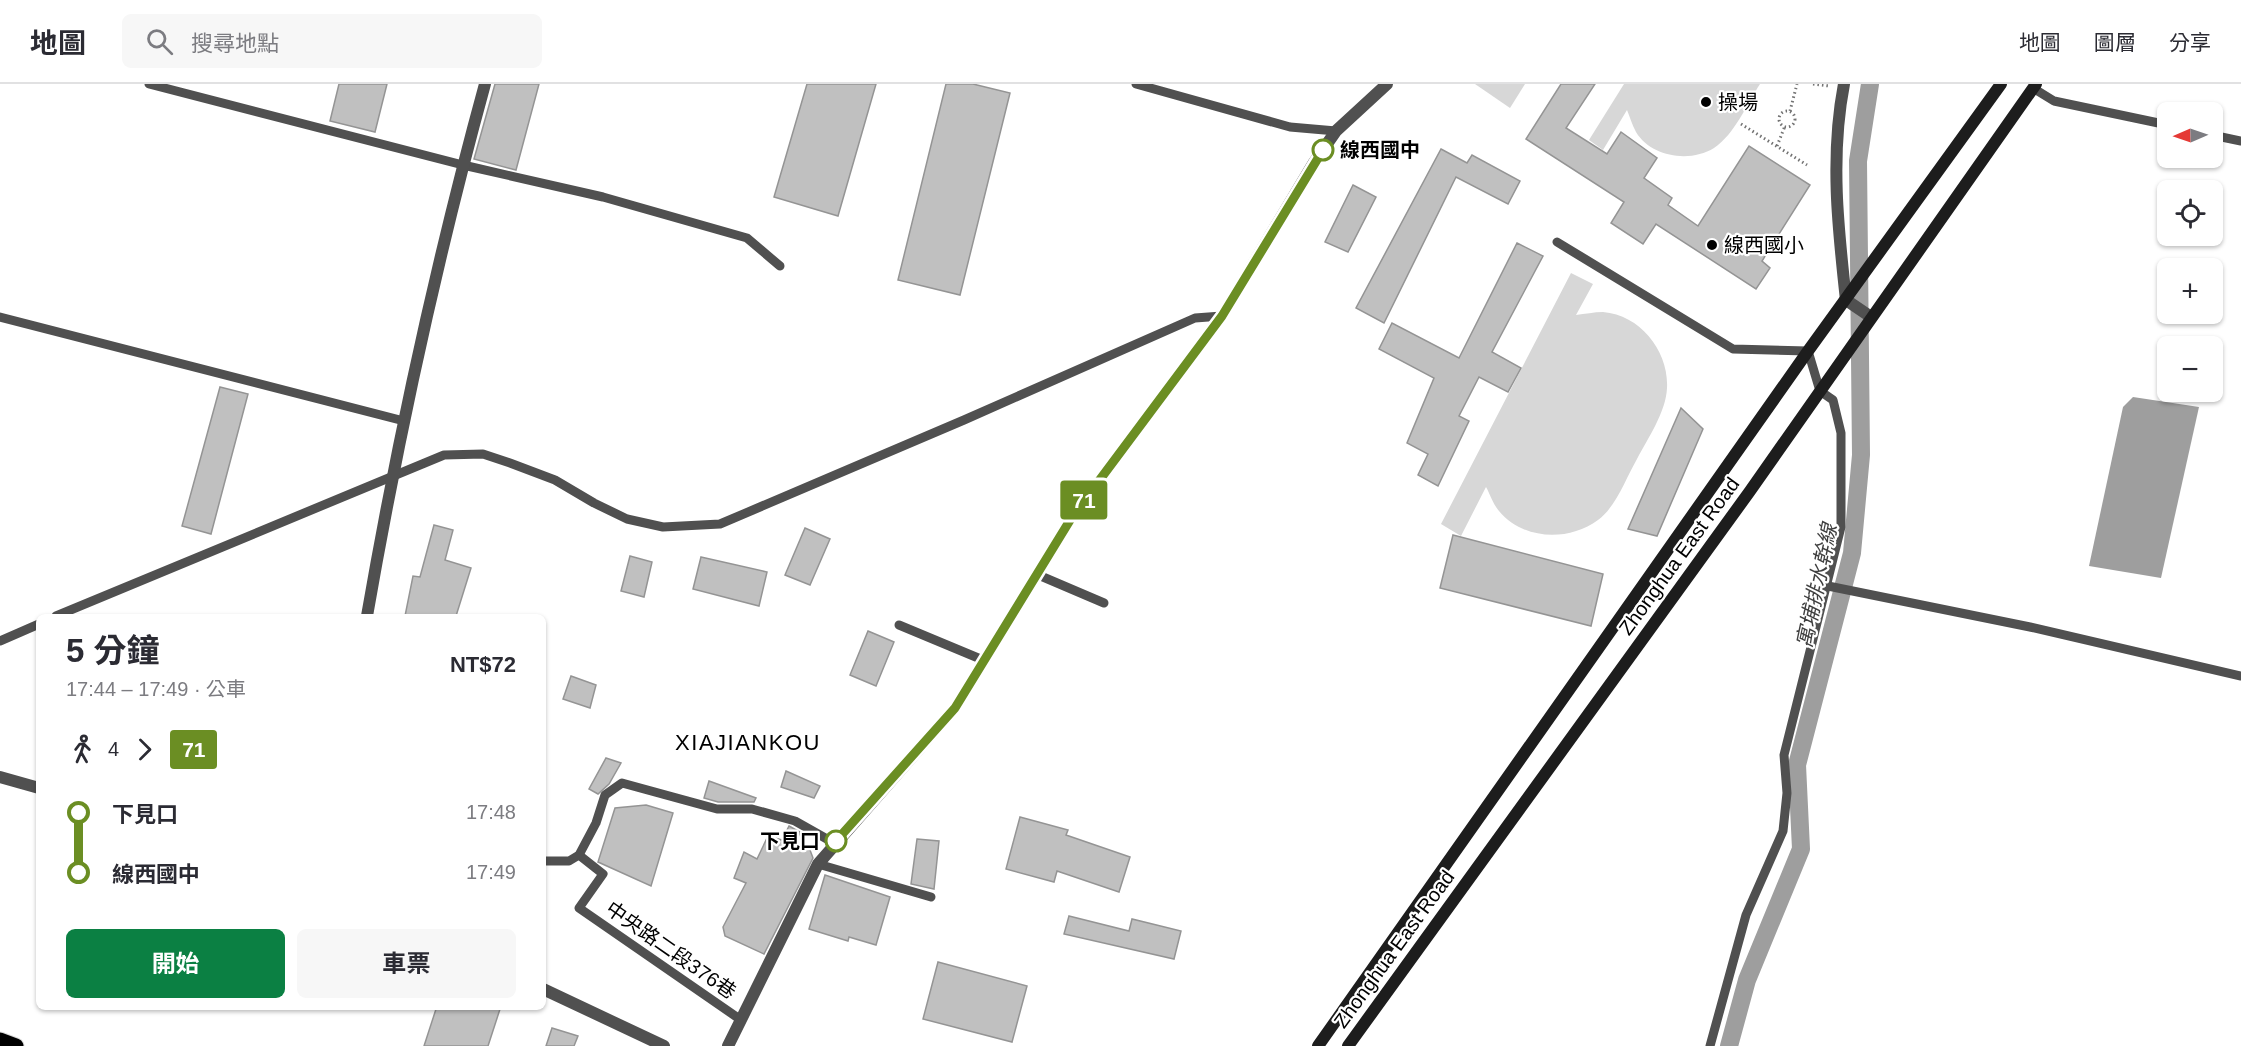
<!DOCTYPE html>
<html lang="zh-TW">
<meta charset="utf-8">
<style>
:root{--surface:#fff;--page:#f7f7f7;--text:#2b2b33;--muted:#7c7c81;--line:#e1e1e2;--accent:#0b8043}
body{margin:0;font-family:Arial,"Noto Sans TC",sans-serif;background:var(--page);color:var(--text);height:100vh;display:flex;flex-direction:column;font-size:22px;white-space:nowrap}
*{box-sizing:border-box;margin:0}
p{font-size:20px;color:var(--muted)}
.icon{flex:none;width:33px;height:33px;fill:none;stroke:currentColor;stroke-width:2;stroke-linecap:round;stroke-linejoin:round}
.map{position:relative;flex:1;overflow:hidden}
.details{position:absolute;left:36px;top:530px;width:510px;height:396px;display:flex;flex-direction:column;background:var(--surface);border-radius:9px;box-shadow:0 2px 4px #0004}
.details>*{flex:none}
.badge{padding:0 12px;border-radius:4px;font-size:21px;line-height:39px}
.needle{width:39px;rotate:268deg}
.controls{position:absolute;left:2157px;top:18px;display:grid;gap:12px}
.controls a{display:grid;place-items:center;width:66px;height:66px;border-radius:9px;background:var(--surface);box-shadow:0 2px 4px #0004;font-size:30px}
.map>.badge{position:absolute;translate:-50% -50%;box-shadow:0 0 0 3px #fff}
.legs{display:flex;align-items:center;gap:9px;height:66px;padding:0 30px;font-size:20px}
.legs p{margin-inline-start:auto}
.summary{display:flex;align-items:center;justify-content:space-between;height:102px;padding:0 30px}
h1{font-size:33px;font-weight:700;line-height:45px}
.cta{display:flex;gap:12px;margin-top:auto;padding:12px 30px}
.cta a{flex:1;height:69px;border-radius:9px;background:var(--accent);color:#fff;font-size:24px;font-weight:700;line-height:69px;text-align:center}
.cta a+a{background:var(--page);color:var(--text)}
ul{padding:0 30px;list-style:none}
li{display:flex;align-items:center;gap:21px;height:60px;font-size:22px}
li i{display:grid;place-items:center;width:9px;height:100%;margin:0 8px;background:currentColor}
li i::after{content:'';width:15px;height:15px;margin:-8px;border:4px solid;border-radius:50%;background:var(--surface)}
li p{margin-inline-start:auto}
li:first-child i{background:linear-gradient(#0000 50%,currentColor 0)}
li:last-child i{background:linear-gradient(currentColor 50%,#0000 0)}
header{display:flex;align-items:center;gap:36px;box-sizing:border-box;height:84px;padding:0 30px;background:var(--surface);border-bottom:2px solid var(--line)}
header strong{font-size:28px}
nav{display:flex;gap:33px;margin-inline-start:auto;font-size:21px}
.search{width:420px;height:54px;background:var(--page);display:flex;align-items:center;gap:15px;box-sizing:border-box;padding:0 21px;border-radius:9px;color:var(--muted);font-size:22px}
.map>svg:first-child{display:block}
.green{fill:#d7d7d7}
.water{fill:#9e9e9e}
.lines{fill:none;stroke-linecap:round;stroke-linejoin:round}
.canal{stroke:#9e9e9e;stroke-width:18}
.building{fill:#c0c0c0;stroke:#949494;stroke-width:1.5}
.primary-casing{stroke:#dbdbdb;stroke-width:17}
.path{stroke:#727272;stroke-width:3;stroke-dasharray:1.5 3;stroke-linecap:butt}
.service{stroke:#505050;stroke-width:9}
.minor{stroke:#505050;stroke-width:12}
.tertiary{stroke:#505050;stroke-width:12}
.secondary{stroke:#1d1d1d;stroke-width:12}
.primary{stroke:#000;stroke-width:15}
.line-1-casing{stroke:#fff;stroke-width:14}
.line-1{stroke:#6b8e23;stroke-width:9}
.poi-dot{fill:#000;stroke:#fff;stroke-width:2}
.stop-1-dot{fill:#fff;stroke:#6b8e23;stroke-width:3}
.labels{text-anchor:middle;stroke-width:4.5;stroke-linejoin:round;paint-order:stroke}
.poi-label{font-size:20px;fill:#000;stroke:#fff;text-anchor:start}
.stop-label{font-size:20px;font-weight:bold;fill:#000;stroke:#fff;text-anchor:start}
.street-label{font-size:20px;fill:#000;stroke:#fff}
.water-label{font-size:21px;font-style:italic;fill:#3f3f3f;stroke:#fff}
.quarter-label{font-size:22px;letter-spacing:1.5px;fill:#000;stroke:#fff}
</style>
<header>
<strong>地圖</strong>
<div class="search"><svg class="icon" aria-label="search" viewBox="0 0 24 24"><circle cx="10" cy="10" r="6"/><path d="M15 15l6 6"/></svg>搜尋地點</div>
<nav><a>地圖</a><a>圖層</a><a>分享</a></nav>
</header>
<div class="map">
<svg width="2241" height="962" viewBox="0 0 2241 962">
<rect width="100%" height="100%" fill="#fff"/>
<g class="green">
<path d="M1475,0H1525L1510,24Z"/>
<path d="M1624,0H1760C1747,20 1735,50 1714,64C1690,79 1651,73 1636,48C1632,41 1630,33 1627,26L1603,66L1589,56Z"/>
<path d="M1571,189L1593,200L1576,231C1585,230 1594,228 1603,228C1641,231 1669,268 1667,304C1666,328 1648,354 1637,375C1626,394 1616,423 1598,436C1568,458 1523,456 1499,427C1493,420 1490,410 1486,403L1461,452L1441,440Z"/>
</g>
<path class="water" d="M2133,313L2199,323L2161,494L2089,482L2123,323Z"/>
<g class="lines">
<path class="canal" d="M1729,962L1747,896L1801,765L1797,681L1852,469L1861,371L1858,77L1870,0"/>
</g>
<g class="building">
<path d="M339,0H387L375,48L330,37Z"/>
<path d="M495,0H539L516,86L474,75Z"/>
<path d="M807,0H876L838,132L774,113Z"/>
<path d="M946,0H973L1010,9L960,211L898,196Z"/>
<path d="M1561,0H1595L1566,44L1607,70L1621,48L1657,74L1644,94L1672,114L1668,121L1698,142L1749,62L1810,101L1762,177L1770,184L1756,205L1656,140L1643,160L1611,139L1624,118L1526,55Z"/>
<path d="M1441,65L1467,79L1472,71L1520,97L1508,120L1456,93L1384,239L1356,224Z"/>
<path d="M1353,101L1376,113L1348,168L1325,158Z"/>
<path d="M1517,159L1543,172L1492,268L1521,284L1508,308L1479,293L1459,332L1469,337L1438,402L1418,391L1428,370L1407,359L1434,294L1379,265L1392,239L1459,274Z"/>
<path d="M220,303L248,310L211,450L182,442Z"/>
<path d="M1681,324L1703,345L1657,452L1628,445Z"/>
<path d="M434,441L453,446L445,476L471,484L456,532H405L413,492L420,493Z"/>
<path d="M805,444L830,455L810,501L785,491Z"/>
<path d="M1453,451L1603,490L1591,542L1440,504Z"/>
<path d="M630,472L652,478L644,513L621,507Z"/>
<path d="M701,473L767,488L759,522L693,505Z"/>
<path d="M868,547L894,558L876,602L850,591Z"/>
<path d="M571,592L596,601L590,624L563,615Z"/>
<path d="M606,674L621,679L609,700L598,710L589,705Z"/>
<path d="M786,687L820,702L814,714L781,703Z"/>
<path d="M709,697L756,714L754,718H718L704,714Z"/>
<path d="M646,721L673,729L651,802L598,778L615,724Z"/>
<path d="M1020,733L1068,746L1066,751L1130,773L1119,808L1057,787L1054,798L1006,785Z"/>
<path d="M789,742L800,748L795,761L810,766L813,774L764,870L725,852L723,843L746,799L734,794L744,768L757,775L768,752L782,756Z"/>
<path d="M917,755L939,757L934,805L911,800Z"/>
<path d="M825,791L890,813L876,861L849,853L848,857L809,845Z"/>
<path d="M1069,832L1129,847L1132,835L1181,847L1174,875L1064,850Z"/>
<path d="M938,878L1027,902L1012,958L923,935Z"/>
<path d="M437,922H501L488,962H424Z"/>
<path d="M552,944L578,952L574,962H546Z"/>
</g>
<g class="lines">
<defs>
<path id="primary" d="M0,956L16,962"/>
</defs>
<use href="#primary" class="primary-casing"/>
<g class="path">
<path d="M1813,0L1829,2"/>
<path d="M1790,27L1797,0"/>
<circle cx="1787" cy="35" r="8"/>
<path d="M1741,40L1807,81"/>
<path d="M1777,62L1785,42"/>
</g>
<g class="service">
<path d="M149,0L463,81L603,113L747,154L780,182"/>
<path d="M1136,0L1290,43L1336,47"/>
<path d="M2033,4L2054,17L2168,41"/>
<path d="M2212,51L2241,57"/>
<path d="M1557,158L1733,265L1808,267L1820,307L1833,316L1841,349V443L1784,671L1787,709L1783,747L1746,831L1710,962"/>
<path d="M0,233L404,337"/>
<path d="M1036,490L1104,519"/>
<path d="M1828,502L2030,543L2241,592"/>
<path d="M56,532L444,371L483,370L510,379L555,396L594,419L627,435L663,443L720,440L964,336L1195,234L1222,232"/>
<path d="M899,541L983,576"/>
<path d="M0,557L39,540"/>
<path d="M579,771L603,790L579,824L741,936"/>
<path d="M543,777H569L579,771L596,739L605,711L622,699L717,725H752L795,737L834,759"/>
<path d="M818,780L931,813"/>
</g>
<g class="minor">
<path d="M1844,0C1830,72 1838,144 1846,216L1871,233"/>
<path d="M367,532C398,354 437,175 485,0"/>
<path d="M0,693L39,704"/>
<path d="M543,905L664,962"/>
</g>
<path class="tertiary" d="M728,962L818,780L955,624L1072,433L1222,232L1313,80L1336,47L1387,0"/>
<g class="secondary">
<path d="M1318,962L1808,267L2001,0"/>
<path d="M1348,962L1750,407L2036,0"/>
</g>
<use href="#primary" class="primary"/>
</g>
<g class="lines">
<defs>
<path id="line-1" d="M836,757L955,624L1072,433L1222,232L1323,66"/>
</defs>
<use href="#line-1" class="line-1-casing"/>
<use href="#line-1" class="line-1"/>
</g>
<g class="poi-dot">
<circle cx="1706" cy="18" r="6"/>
<circle cx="1712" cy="161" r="6"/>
</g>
<g class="stop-1-dot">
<circle cx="1323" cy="66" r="10"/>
<circle cx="836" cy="757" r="10"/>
</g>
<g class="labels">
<g class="poi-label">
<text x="1718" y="25">操場</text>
<text x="1724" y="168">線西國小</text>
</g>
<g class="stop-label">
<text x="1340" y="73">線西國中</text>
<text x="820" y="764" text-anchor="end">下見口</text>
</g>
<g class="street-label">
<text transform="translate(1679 472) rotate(-54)" y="7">Zhonghua East Road</text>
<text transform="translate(1394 865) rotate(-54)" y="7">Zhonghua East Road</text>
<text transform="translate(671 866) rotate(35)" y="7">中央路二段376巷</text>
</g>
<g class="water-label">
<text transform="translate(1817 502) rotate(-78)" y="7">寓埔排水幹線</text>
</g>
<g class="quarter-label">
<text x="748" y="666">XIAJIANKOU</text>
</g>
</g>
</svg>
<div class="controls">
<a><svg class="needle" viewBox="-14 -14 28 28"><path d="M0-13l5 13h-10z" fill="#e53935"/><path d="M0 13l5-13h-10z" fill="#7c7c81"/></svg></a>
<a><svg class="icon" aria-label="locate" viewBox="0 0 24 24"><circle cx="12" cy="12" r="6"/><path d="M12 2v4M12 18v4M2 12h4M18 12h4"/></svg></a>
<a>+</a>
<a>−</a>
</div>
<b class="badge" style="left:1084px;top:416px;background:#6b8e23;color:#fff">71</b>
<section class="details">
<div class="summary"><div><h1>5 分鐘</h1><p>17:44 – 17:49 · 公車</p></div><b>NT$72</b></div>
<div class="legs"><svg class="icon" aria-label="walk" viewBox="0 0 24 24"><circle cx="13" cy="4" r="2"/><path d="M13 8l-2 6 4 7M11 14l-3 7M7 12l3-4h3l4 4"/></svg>4<svg class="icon" aria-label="forward" viewBox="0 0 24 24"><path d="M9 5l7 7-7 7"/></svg><b class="badge" style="background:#6b8e23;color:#fff">71</b></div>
<ul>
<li><i style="color:#6b8e23"></i><b>下見口</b><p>17:48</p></li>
<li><i style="color:#6b8e23"></i><b>線西國中</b><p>17:49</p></li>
</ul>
<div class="cta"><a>開始</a><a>車票</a></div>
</section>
</div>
